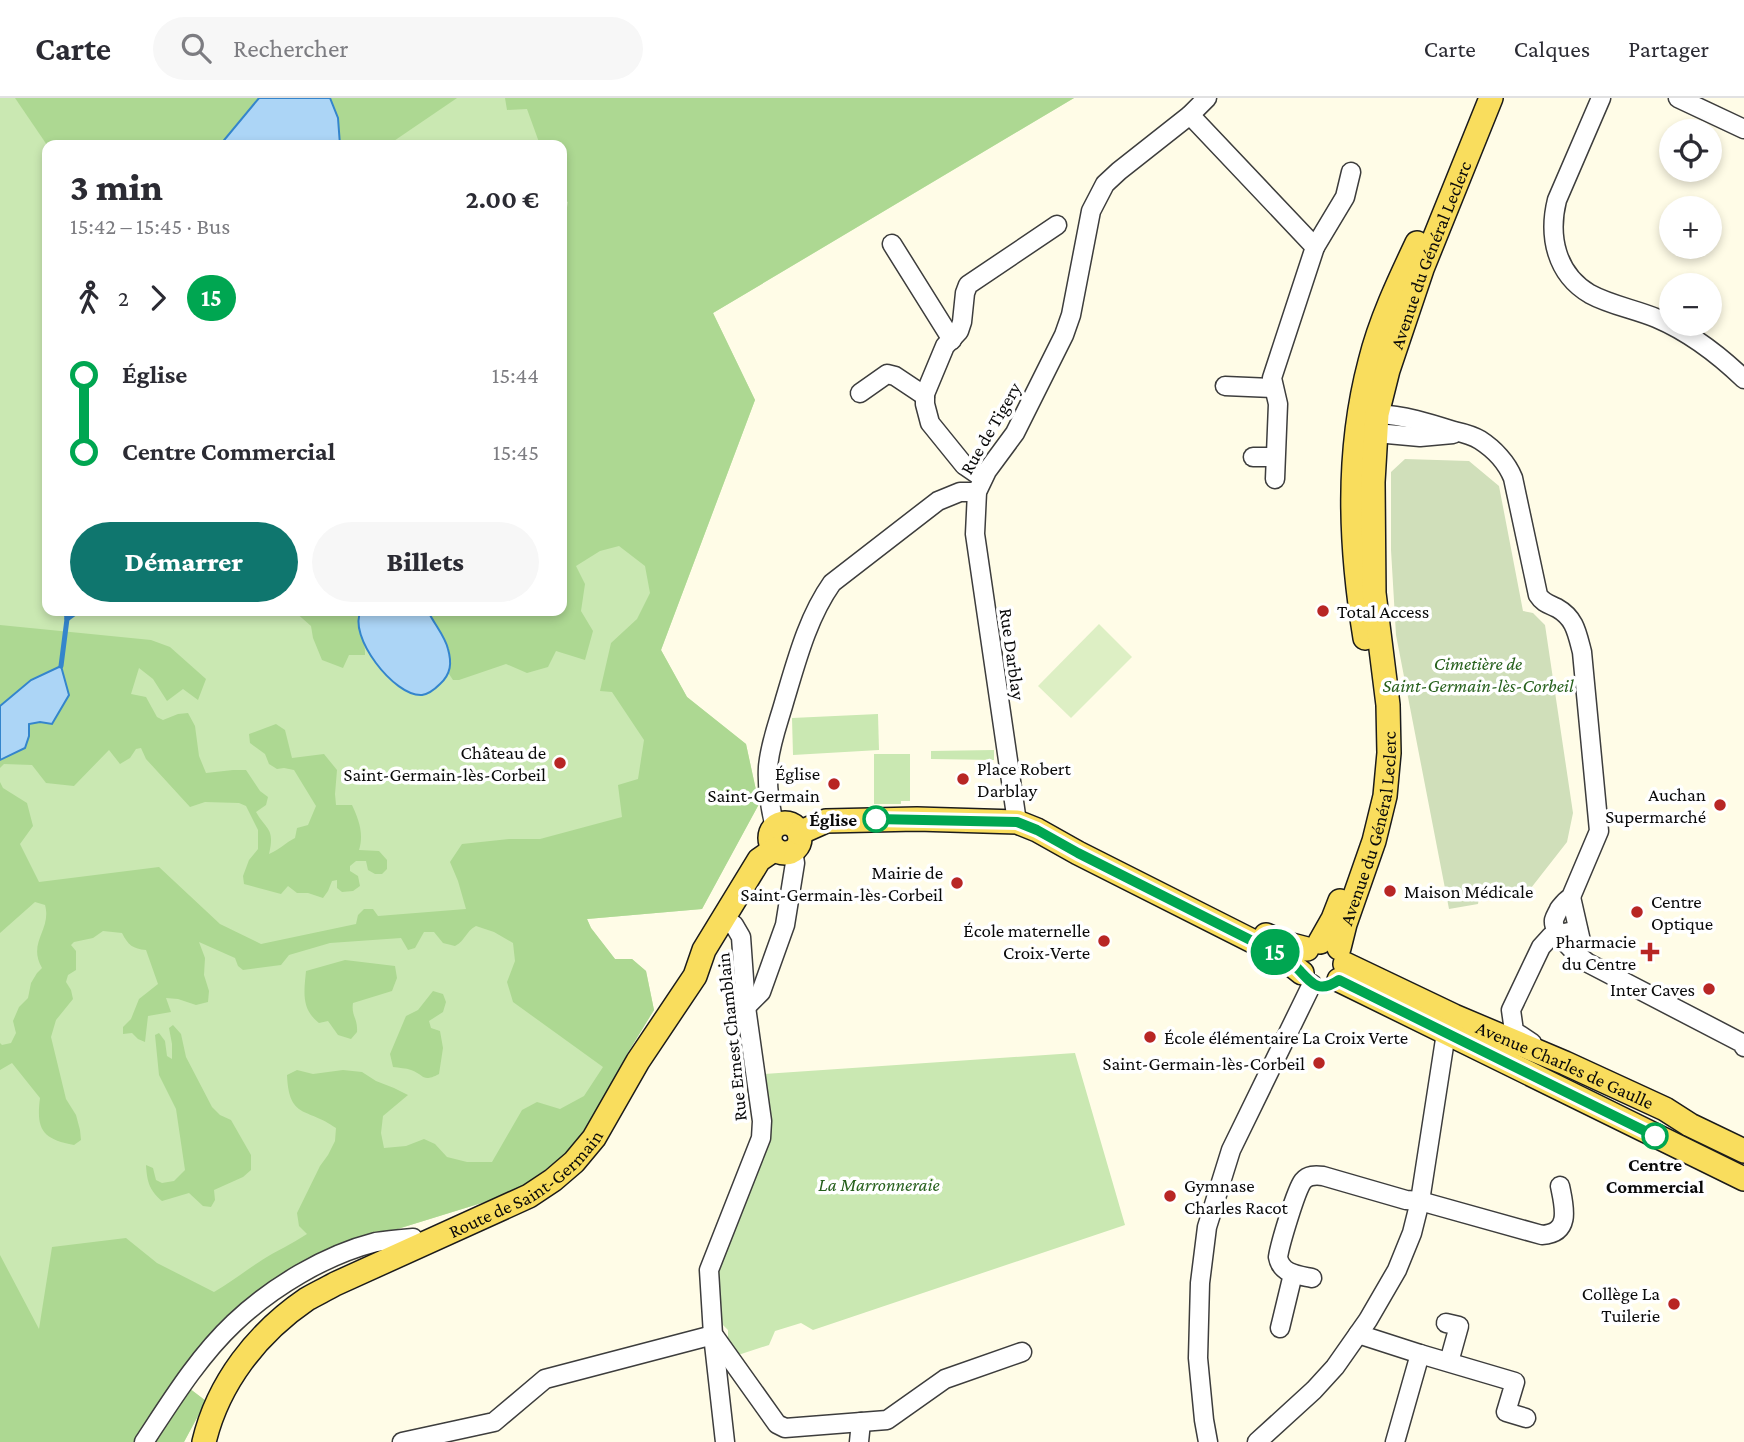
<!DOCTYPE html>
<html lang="fr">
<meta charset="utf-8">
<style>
:root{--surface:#fff;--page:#f7f7f7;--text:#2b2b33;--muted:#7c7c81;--line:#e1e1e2;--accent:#0f766e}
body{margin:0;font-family:"Crimson Pro",serif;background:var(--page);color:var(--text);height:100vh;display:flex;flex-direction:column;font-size:26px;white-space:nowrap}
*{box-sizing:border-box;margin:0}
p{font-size:23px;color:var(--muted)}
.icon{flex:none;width:38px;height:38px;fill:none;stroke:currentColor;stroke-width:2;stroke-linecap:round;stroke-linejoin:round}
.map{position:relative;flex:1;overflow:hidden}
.panel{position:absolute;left:42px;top:42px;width:525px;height:476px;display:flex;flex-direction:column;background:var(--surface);border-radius:14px;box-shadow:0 4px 10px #0003}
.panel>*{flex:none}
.badge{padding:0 14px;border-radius:23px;font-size:24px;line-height:46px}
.controls{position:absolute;left:1659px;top:21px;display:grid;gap:14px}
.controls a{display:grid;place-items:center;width:63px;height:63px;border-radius:50%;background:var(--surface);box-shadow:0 4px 10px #0003;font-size:35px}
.map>.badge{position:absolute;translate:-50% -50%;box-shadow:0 0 0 4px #fff}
.legs{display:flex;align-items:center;gap:10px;height:77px;padding:0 28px;font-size:23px}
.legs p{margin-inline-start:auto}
.summary{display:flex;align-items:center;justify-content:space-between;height:119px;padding:0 28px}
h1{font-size:38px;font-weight:800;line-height:52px}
.cta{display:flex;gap:14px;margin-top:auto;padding:14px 28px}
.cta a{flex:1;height:80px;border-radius:42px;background:var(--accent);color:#fff;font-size:28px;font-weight:800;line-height:80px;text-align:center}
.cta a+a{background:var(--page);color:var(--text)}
ul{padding:0 28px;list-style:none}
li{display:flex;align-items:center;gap:24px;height:77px;font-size:26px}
li i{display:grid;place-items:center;width:10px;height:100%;margin:0 9px;background:currentColor}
li i::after{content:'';width:18px;height:18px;margin:-9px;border:5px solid;border-radius:50%;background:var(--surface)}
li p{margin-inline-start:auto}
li:first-child i{background:linear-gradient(#0000 50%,currentColor 0)}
li:last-child i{background:linear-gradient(currentColor 50%,#0000 0)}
header{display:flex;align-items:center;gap:42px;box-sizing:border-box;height:98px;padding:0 35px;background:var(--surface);border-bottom:2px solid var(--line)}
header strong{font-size:33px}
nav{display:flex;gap:38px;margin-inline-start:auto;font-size:24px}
.search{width:490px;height:63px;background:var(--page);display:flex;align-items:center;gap:18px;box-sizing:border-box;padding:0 24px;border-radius:38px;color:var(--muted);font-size:26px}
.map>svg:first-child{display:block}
.green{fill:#cae8b2;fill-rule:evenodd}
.forest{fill:#add892}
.cemetery{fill:#d0dfba}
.pitch{fill:#ddefc4}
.water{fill:#acd5f6;stroke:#3485cc;stroke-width:2}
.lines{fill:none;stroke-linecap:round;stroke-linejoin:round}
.stream{stroke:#3485cc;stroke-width:5}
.minor-casing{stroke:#3d3d3d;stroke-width:21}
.major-casing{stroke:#1b1b1b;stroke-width:26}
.minor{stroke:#fff;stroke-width:18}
.major{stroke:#f9dd5d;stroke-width:23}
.line-1-casing{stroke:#fff;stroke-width:16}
.line-1{stroke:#00a651;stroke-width:10}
.poi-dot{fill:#b82624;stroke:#fff;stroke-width:2.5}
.stop-1-dot{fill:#fff;stroke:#00a651;stroke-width:3.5}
.labels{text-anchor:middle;stroke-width:7;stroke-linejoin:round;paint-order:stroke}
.street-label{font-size:19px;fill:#0a0a0a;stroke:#fff}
.poi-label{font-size:19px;fill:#0a0a0a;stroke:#fff;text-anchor:end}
.park-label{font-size:19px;font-style:italic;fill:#26601c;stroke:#fff}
.stop-label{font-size:19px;font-weight:bold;fill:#0a0a0a;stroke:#fff;text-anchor:end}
</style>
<header>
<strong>Carte</strong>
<div class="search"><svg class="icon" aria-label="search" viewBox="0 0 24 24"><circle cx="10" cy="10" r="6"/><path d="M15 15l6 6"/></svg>Rechercher</div>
<nav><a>Carte</a><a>Calques</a><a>Partager</a></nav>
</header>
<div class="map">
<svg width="1744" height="1344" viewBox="0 0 1744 1344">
<rect width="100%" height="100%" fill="#fffce7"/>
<g class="green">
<path d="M0,0H1074L713,215L755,302L661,552L687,599L746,646L759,706L702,811L587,821L591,830L615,861H632L646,873L654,912L627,956L608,997L529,1084L501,1099L323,1154L274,1181L217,1227L181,1284L206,1303L184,1344H0ZM47,47H562V513H47Z"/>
<path d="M878,616L879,652L793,657L792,620Z"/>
<path d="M994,652V662L931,661V653Z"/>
<path d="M874,656H910V703H901V706H874Z"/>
<path d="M1075,955L1125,1127L813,1232L801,1225L775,1233L769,1247L735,1258L728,1245V1232L722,1226L718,1184L719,1171L723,1156L758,1075L766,1051L769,1020L764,976Z"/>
</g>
<g class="forest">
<path d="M15,0H457L388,47H47Z"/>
<path d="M505,0H1074L713,215L755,302L661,552L687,599L746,646L759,706L702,811L587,821L591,830L615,861H632L646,873L654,912L627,956L608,997L574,1050L529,1084L501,1099L323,1154L274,1181L217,1227L181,1284L206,1303L184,1344H0V1157L39,1231L52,1149L126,1140L157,1165L214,1194C231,1184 245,1173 262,1162C276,1153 292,1146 307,1136L299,1128L297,1115L320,1068L328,1057L335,1043L336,1030C307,1009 289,1022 287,977L297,972L313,976L343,972L362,974L376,983L394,990L408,997L383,1018L381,1035L384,1050L406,1048L424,1041L435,1046L447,1059L467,1064H492L522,1012L537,1004L560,1011L584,998L603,969L513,904L507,884L515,863L513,845L494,834L476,828C465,834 466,842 455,848L443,845L434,834H424L415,850L408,852L401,840L330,845L289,857L281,867L243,872L238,868L235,860L199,844L205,860L204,877L209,893L208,904L196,907L178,901L166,900L171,914L148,918L145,944L138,941L132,935L123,936V929L131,921L139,901L158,886L146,852C133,851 128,847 122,835L103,833L93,840L74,844L71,847L76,853V872L68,877L66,884L71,892L73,901L56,922L51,939L66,1001L76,1017L80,1032L81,1042L74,1047C42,1041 36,1031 40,1000L12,965L0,972V945L2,947L11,945L16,935L13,923L19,909L28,900L31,885L37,875L42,870C27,844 52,832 45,807L35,804L0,835V684L3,690L27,705L33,728L20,746L39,784L159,769L220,826L261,846L356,826L358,817L364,811H373L378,818L466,811L458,783L450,764L462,746L509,741H540L622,719L618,687L638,681L644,642L612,594L600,593L611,545L637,521L650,495L645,468L619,448L600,453L576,468L585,486L581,513L593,533L585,562L556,553L548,569L527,575L506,566L459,582H453L449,576C455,551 438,533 428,513H562V124L565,120L568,104L562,101V47H540L527,11L507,12Z"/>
<path d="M294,513H361C355,530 366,540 365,557H349L343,570L322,562L313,540L311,528Z"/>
<path d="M0,527L151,542L170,549L206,581L198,602L183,591L167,603L153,581L139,570L131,596L146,599L157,619L163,622L178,616L188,615L195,628L199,658L206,675L233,672H246L260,693L268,699L266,707L256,714C267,733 275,730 269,756C279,752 285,745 295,740L297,730L308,727L316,708L294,672L284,670L277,671L269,666L265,656L250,645L249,636L276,626L285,632L292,660L324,656L337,672L335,696L336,707H352C359,722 364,736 359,752L379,753L387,762V771L382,776H375L368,772L366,763H356L350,768V773L358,778L360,788L353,793L342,794L337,790V782L332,783L328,793L323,800L308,795H297L288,788L281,796L244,786L243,778L249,762L258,751V732L246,708L239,705L205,704L190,709L146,661L141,650L136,651L130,660L120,666L109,652L74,688L46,685L32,667L4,666L0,670Z"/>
<path d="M345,862L395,868L397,880L392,893L353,905C351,918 358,920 357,934L351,941L338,937L328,923L319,925C301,911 304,894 306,873Z"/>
<path d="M433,893L443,896L446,904L443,914L429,923L431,930L440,933L443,950L439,976C422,985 425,977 411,972C406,970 399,970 393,969L390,956L406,918L418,912Z"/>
<path d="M173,927L181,936L186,959L212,1009L220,1017L231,1022L251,1057V1072L243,1079L214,1092L215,1102L211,1109L203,1108L189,1095L162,1103C149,1092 147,1083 146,1067L153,1070L156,1082L162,1085L174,1083L185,1072L176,1011L159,977L155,937L159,935L165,943L167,958L172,961V946L169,930Z"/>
</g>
<path class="cemetery" d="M1405,361L1469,363L1499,388L1523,513L1533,515L1545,527L1573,715L1567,744L1531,790L1479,799L1478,806L1449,811L1396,537L1391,452V374Z"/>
<path class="pitch" d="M1099,526L1132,559L1071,620L1038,588Z"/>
<g class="water">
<path d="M259,0H330L338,20L340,47H220Z"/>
<path d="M361,513H428C434,526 445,538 448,551C452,565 451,576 440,586C435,591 429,596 422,597C394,599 347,537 361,513Z"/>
<path d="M61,568L69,597L52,626L40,624L29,626V638L25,650L0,662V608L31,582Z"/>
</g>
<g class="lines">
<g class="stream">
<path d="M67,521L78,513"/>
<path d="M61,568L67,521L66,513"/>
</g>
<defs>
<g id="minor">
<path d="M1601,0L1557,102C1548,138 1556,176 1590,196C1610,207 1634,211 1656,220C1689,234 1718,256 1744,281"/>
<path d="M1678,0L1744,31"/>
<path d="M1190,17L1315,149L1272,280L1278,306L1275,381"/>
<path d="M892,146L952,242"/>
<path d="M1315,149L1345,99L1351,74"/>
<path d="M1225,288L1273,290"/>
<path d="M860,295L887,276L895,278L925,298"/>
<path d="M1377,316C1404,317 1429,325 1454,333C1463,335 1472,337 1480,342C1494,351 1507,365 1513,380L1538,497C1543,505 1549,506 1557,510C1575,520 1577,535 1582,554L1599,733L1571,799C1565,803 1563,806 1559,811C1558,814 1555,818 1554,822C1552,835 1578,858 1588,865L1742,945L1744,949"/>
<path d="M1376,335L1420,339L1453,336"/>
<path d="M1253,359H1275"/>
<path d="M983,380L964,367L930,325L925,306V296L945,248L959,233L962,224L965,195L968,187L1057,127"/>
<path d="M1017,724L975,436L977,394L987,373L1015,335L1064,237L1071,217L1091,113L1105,86L1119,73L1190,17L1207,0"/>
<path d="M775,729C770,710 767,689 768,669C770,645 779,623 785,601C797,561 808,519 832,485L938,403L960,394H977"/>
<path d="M1571,799L1581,843"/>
<path d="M723,821L734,827L741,839L746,909L762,1023L761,1040L709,1172L713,1237L725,1344"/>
<path d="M746,909L761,894L785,827L795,765L793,752"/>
<path d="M1532,945L1514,933L1511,912L1541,849L1551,838L1578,832"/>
<path d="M1312,1180C1298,1177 1281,1176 1278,1159C1280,1146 1296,1092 1303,1083C1308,1077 1315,1077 1323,1078L1406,1102L1420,1103L1542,1137C1572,1135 1564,1108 1560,1088"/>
<path d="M1446,1225L1459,1228L1449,1264"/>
<path d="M1280,1230L1293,1176"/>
<path d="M1358,1236L1420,1256L1515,1284L1506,1314L1526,1320"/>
<path d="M715,1239L777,1326L785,1330L887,1322L945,1281L1022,1254"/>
<path d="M144,1344C171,1303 198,1259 234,1225C272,1189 325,1157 376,1144C388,1142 401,1141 413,1140L418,1147"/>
<path d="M402,1344L494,1324L545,1281L713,1237"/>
<path d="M859,1344L861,1324"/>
<path d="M1208,1344L1204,1322L1198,1260L1200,1185L1207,1129L1231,1052L1312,886"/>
<path d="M1257,1344L1314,1292L1335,1269L1368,1222L1397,1172L1412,1135L1420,1103L1446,935"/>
<path d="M1395,1344L1420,1256"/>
</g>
<g id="major">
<path d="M1365,540C1350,448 1346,355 1370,264C1380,223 1399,183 1417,145"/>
<circle cx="785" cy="740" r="15"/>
<path d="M799,735L826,723L917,721L1017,724L1037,732L1078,755L1278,856L1302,875"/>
<path d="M1266,837L1284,845L1307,851"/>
<path d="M1320,844L1333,821L1340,803"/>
<path id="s1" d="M1339,850L1345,826L1374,743L1385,698L1389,655L1388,607L1374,495L1373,384L1377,316L1388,272L1422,171L1491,0"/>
<path id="s2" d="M1345,866L1454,918L1565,965L1665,1011L1690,1027L1744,1053"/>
<path d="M1339,882L1744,1081"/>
<path id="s3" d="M204,1344C218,1285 257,1235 307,1201C316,1196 326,1191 335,1186L529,1098L553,1082L574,1064L594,1040L638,963L695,878L704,852L759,762L775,751"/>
</g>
</defs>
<use href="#minor" class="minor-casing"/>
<use href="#major" class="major-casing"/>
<use href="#minor" class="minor"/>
<use href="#major" class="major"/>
</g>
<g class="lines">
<defs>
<path id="line-1" d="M876,721L1017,724L1037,732L1078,755L1278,856C1286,861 1294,866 1300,873C1313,887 1320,895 1339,882L1655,1038"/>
</defs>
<use href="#line-1" class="line-1-casing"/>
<use href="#line-1" class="line-1"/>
</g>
<g class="poi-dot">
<circle cx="1323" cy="513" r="7"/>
<circle cx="560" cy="665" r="7"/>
<circle cx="963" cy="681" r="7"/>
<circle cx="834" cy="686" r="7"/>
<circle cx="1720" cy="707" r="7"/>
<circle cx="957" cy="785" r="7"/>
<circle cx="1390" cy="793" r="7"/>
<circle cx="1637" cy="814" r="7"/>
<circle cx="1104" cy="843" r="7"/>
<path d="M1646.5 843.5h7v7h7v7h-7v7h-7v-7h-7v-7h7z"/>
<circle cx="1709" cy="891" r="7"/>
<circle cx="1150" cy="939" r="7"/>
<circle cx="1319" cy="965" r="7"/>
<circle cx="1170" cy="1098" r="7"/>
<circle cx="1674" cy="1206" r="7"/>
</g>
<g class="stop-1-dot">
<circle cx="876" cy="721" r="12"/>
<circle cx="1655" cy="1038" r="12"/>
</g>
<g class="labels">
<g class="street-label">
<text dy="7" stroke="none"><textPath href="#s1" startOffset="710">Avenue du Général Leclerc</textPath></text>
<text transform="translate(990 330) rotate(-60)" y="7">Rue de Tigery</text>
<text transform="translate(1013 556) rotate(82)" y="7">Rue Darblay</text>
<text dy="7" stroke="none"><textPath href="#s1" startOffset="124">Avenue du Général Leclerc</textPath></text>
<text transform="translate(731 939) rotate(-96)" y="7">Rue Ernest Chamblain</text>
<text dy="7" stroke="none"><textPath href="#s2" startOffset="242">Avenue Charles de Gaulle</textPath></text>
<text dy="7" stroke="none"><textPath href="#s3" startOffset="429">Route de Saint-Germain</textPath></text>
</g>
<g class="poi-label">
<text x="1337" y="520" text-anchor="start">Total Access</text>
<text x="546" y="661">Château de<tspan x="546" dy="22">Saint-Germain-lès-Corbeil</tspan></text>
<text x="977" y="677" text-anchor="start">Place Robert<tspan x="977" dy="22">Darblay</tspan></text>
<text x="820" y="682">Église<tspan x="820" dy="22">Saint-Germain</tspan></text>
<text x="1706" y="703">Auchan<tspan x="1706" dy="22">Supermarché</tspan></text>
<text x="943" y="781">Mairie de<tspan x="943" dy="22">Saint-Germain-lès-Corbeil</tspan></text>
<text x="1404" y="800" text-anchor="start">Maison Médicale</text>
<text x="1651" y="810" text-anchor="start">Centre<tspan x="1651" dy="22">Optique</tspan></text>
<text x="1090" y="839">École maternelle<tspan x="1090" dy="22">Croix-Verte</tspan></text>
<text x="1636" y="850">Pharmacie<tspan x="1636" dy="22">du Centre</tspan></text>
<text x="1695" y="898">Inter Caves</text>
<text x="1164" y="946" text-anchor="start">École élémentaire La Croix Verte</text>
<text x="1305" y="972">Saint-Germain-lès-Corbeil</text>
<text x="1184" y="1094" text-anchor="start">Gymnase<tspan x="1184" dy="22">Charles Racot</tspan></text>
<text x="1660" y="1202">Collège La<tspan x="1660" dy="22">Tuilerie</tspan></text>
</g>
<g class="park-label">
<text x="1478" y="572">Cimetière de<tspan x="1478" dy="22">Saint-Germain-lès-Corbeil</tspan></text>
<text x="879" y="1093">La Marronneraie</text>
</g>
<g class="stop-label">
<text x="857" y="728">Église</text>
<text x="1655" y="1073" text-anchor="middle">Centre<tspan x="1655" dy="22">Commercial</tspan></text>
</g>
</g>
</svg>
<div class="controls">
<a><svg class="icon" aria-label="locate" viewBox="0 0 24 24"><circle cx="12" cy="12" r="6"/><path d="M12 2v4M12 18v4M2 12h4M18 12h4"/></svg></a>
<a>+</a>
<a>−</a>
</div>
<b class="badge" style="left:1275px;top:854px;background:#00a651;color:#fff">15</b>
<section class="panel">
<div class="summary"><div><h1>3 min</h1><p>15:42 – 15:45 · Bus</p></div><b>2.00 €</b></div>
<div class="legs"><svg class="icon" aria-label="walk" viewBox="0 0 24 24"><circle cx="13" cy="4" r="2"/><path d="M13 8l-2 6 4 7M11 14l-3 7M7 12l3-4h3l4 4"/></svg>2<svg class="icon" aria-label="forward" viewBox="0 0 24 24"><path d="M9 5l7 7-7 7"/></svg><b class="badge" style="background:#00a651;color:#fff">15</b></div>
<ul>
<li><i style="color:#00a651"></i><b>Église</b><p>15:44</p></li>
<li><i style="color:#00a651"></i><b>Centre Commercial</b><p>15:45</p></li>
</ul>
<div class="cta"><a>Démarrer</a><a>Billets</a></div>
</section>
</div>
